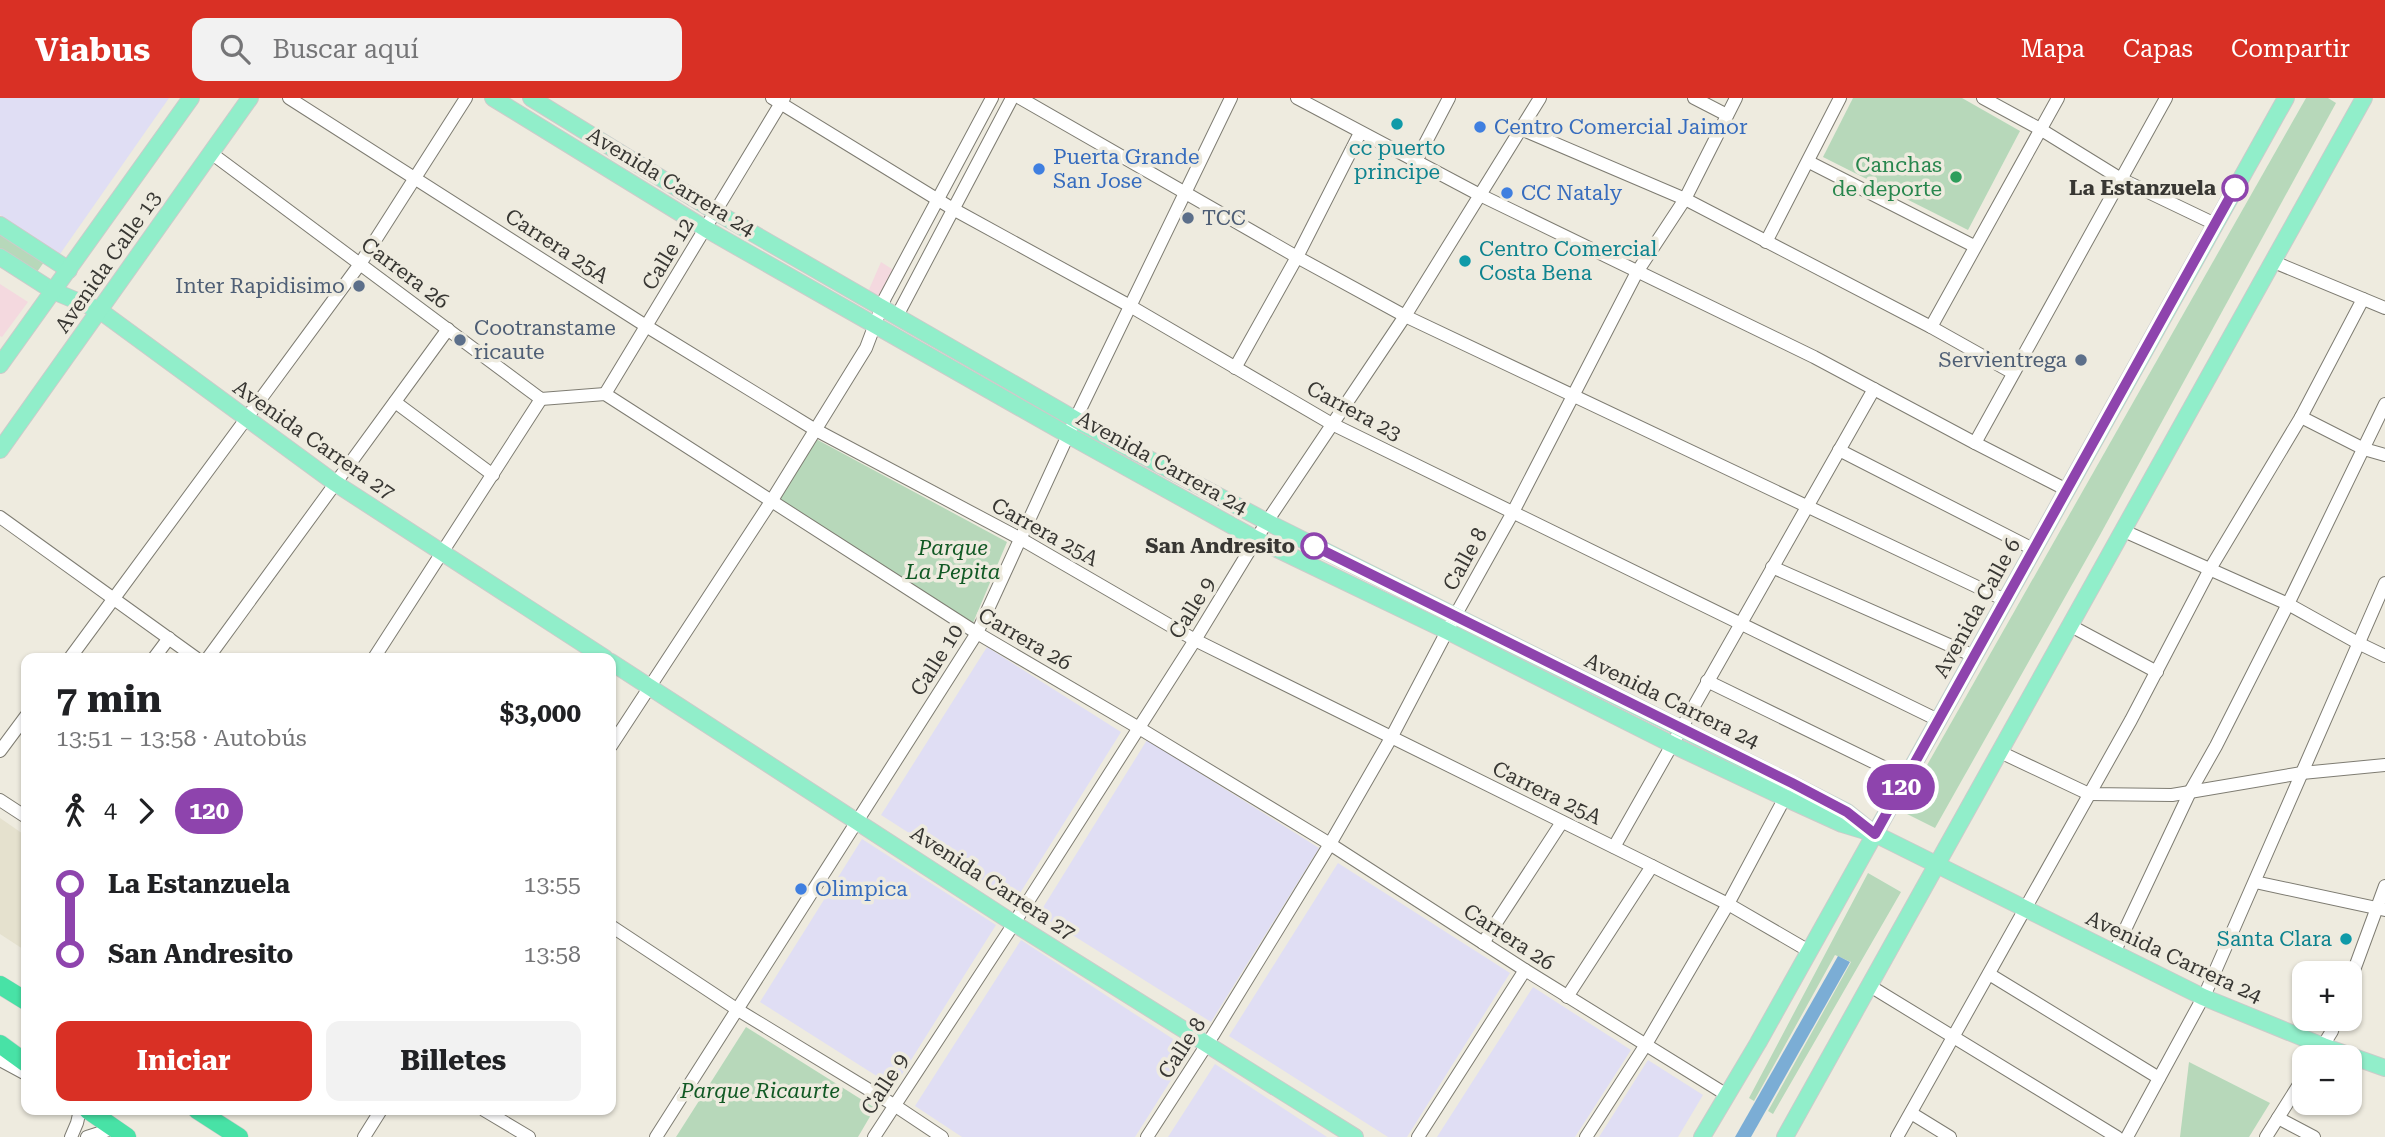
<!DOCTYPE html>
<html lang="es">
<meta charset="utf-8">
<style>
:root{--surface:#fff;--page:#f2f2f2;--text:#202124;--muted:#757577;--accent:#d93025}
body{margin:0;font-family:"Roboto Serif",serif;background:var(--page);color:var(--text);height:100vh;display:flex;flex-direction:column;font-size:26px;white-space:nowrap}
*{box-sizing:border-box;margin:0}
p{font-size:23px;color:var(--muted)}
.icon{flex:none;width:38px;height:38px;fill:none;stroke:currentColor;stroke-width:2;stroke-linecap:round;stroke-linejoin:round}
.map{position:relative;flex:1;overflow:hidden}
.sheet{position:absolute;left:21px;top:555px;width:595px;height:462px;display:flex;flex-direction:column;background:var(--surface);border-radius:14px;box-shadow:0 2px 5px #0004}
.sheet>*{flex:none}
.badge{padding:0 14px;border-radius:23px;font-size:24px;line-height:46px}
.tools{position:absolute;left:2292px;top:863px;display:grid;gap:14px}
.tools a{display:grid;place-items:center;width:70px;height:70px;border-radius:14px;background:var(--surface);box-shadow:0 2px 5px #0004;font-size:35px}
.map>.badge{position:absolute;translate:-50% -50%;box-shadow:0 0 0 4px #fff}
.legs{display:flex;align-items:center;gap:10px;height:77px;padding:0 35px;font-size:23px}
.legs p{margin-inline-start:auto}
.headline{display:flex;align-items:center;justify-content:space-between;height:119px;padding:0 35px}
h1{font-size:38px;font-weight:700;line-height:52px}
.cta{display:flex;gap:14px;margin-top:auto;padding:14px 35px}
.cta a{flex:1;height:80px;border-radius:14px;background:var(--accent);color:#fff;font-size:28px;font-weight:700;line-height:80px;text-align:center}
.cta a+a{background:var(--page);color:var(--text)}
ul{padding:0 35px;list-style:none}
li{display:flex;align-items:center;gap:24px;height:70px;font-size:26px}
li i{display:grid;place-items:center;width:10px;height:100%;margin:0 9px;background:currentColor}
li i::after{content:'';width:18px;height:18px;margin:-9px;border:5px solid;border-radius:50%;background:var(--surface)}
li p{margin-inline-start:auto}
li:first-child i{background:linear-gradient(#0000 50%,currentColor 0)}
li:last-child i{background:linear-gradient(currentColor 50%,#0000 0)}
header{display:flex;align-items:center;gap:42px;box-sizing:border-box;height:98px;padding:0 35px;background:var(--accent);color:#fff}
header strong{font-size:33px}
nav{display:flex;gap:38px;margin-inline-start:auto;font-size:24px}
.search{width:490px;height:63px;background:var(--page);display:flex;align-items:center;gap:18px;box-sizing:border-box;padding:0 24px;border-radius:14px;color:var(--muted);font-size:26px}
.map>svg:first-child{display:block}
.commercial{fill:#f4d9df}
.industrial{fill:#e0def4}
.built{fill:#e5e1ce}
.green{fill:#b7d8ba}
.water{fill:#7badd5}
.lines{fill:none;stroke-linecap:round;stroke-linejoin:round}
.minor-casing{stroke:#7e7c72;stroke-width:14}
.major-casing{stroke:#cbcbca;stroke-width:18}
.highway-casing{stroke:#cbcbca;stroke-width:19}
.minor{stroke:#fff;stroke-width:12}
.major{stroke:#91eeca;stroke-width:16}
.highway{stroke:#48e2a6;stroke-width:18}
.line-1-casing{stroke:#fff;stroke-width:16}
.line-1{stroke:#8e44ad;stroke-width:10}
.culture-dot{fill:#0f9aa8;stroke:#eeebdf;stroke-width:2.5}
.shop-dot{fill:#3f7fe0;stroke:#eeebdf;stroke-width:2.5}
.leisure-dot{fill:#2e9e5b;stroke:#eeebdf;stroke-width:2.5}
.stop-1-dot{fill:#fff;stroke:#8e44ad;stroke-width:3.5}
.service-dot{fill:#5c6f8a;stroke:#eeebdf;stroke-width:2.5}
.labels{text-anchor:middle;stroke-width:7;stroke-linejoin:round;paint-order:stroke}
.shop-label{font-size:21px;fill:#366cbe;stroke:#eeebdf;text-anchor:start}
.culture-label{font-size:21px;fill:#0d838f;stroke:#eeebdf}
.leisure-label{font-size:21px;fill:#27864d;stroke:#eeebdf;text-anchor:end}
.street-label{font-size:21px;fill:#383733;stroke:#eeebdf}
.stop-label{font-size:21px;font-weight:bold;fill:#383733;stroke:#eeebdf;text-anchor:end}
.service-label{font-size:21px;fill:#4e5e75;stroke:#eeebdf;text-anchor:start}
.park-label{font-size:21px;font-style:italic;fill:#115924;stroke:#eeebdf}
</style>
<header>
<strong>Viabus</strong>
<div class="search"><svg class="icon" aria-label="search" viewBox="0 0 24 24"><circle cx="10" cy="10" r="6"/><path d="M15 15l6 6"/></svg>Buscar aquí</div>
<nav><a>Mapa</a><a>Capas</a><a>Compartir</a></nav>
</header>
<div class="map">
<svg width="2385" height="1039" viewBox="0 0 2385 1039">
<rect width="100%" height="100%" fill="#eeebdf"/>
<g class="commercial">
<path d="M881,164L895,173L887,193L880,196V203L867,196Z"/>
<path d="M0,186L28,204L2,239L0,238Z"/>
</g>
<g class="industrial">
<path d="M0,0H169L60,156L0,117Z"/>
<path d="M987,549L1121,634L1015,803L881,717Z"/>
<path d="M1147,642L1319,750L1211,924L1039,816Z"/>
<path d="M862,741L996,827L894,989L760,904Z"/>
<path d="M1338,765L1510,875L1407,1039H1388L1229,938Z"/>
<path d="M1021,842L1190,952L1135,1039H962L915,1008Z"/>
<path d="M1533,889L1631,952L1575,1039H1437Z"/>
<path d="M1648,962L1703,997L1678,1039H1599Z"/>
<path d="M1215,966L1327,1039H1168Z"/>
</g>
<path class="built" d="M0,720L26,738V853L0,836Z"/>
<g class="green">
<path d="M1853,0H1962L2020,33L1968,132L1823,59Z"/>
<path d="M2306,0H2328L2336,5L2100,437L1935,730L1901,713Z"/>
<path d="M0,136L44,164L37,174L0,150Z"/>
<path d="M816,341L1007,444L973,525L780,401Z"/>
<path d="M1868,775L1901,794L1773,1016L1768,1013L1851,864L1835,857L1754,1003L1749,1000Z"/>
<path d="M746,929L875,1010L858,1039H676Z"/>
<path d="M2189,964L2270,1005L2249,1039H2180Z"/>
</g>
<path class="water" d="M1838,858L1850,864L1751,1039H1735Z"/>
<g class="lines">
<defs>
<g id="minor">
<path d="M289,0L646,228L814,331L1021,441L1195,542L1652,768L1728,806L1809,853"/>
<path d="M772,0L953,111L1130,208L1332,326L1938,622"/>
<path d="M1020,0L1297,159L1405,218L2005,502"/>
<path d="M1297,0L1478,96L1814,259L1975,345L2067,392"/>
<path d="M1694,0L1727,17"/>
<path d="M1983,0L2040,31L2121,81L2215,126"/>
<path d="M1521,31L1685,101L1931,229L2013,275"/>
<path d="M211,55L541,301L605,296L977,535L1139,630L1330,746L1525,872L1727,997"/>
<path d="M1416,63L1449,0"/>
<path d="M1809,64L1974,148"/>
<path d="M1766,144L1840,0"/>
<path d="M2274,164L2385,210"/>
<path d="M897,218L1012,0"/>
<path d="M1931,229L2058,0"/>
<path d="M1235,270L1297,159L1360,35"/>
<path d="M605,296L784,0"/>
<path d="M395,304L493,377"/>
<path d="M2301,319L2364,351L2385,357"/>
<path d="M1975,345L2166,0"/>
<path d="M1839,352L2033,451"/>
<path d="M0,419L196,560"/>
<path d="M2124,433L2288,506L2358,545L2385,558"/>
<path d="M1772,469L1974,558"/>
<path d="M2071,528L2157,574"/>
<path d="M70,560L360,166L466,0"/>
<path d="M154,560L169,540"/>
<path d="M208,560L448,231"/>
<path d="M374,560L541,301"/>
<path d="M1707,583L1906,680"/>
<path d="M611,648L772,402L866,250L885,200L992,0"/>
<path d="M0,653L26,618"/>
<path d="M2000,654L2089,696L2172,697L2302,675L2385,667"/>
<path d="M0,702L26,719"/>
<path d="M1614,749L1874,291"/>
<path d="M2255,784L2385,812"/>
<path d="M611,828L738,912L894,1007L942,1039"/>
<path d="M1483,845L1562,724"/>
<path d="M2114,855L2190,694L2216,648L2288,506L2385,306"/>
<path d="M1989,876L2159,980"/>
<path d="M2350,883L2385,788"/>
<path d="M1870,888L2117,1039"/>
<path d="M1567,899L1652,768"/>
<path d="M2316,959L2332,933L2336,920"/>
<path d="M0,962L26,976"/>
<path d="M484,1012L529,1039"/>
<path d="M1911,1015L1950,1039"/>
<path d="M2278,1020L2314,1039"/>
<path d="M71,1039L77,1025L80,1012"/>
<path d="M87,1039L115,1030"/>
<path d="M364,1039L381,1012"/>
<path d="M656,1039L977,535L1075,322L1231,0"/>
<path d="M874,1039L1011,830L1195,542L1268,422L1405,218L1540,0"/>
<path d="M1147,1039L1213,937L1330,746L1391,640L1455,518L1512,416L1637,174L1685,101L1736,0"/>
<path d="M1418,1039L1525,872"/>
<path d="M1586,1039L1645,948L1728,806L1789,692"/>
<path d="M1897,1039L2131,622L2210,471L2301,319L2363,201"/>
<path d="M2127,1039L2206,894L2385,485"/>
<path d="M2266,1039L2305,977"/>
</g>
<g id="major">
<path d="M493,0L706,131L1068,337L1256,441L1447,533L1671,646L1785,700L1842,726L1875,736L2203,899L2323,948L2385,970"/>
<path d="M531,0L716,114L1085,327L1275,428L1792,686L1847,714L1867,730"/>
<path d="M0,127L69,172"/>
<path d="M0,159L53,193L99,212L335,385L605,560"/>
<path d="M0,267L191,0"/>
<path d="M0,352L250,0"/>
<path d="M611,564L1007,821L1355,1039"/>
<path d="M1702,1039L1758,945L2286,0"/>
<path d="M1785,1039L2364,0"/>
</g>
<g id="highway">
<path d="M0,887L26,903"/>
<path d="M0,946L26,965"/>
<path d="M88,1012L127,1039"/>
<path d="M197,1012L239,1039"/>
</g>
</defs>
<use href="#minor" class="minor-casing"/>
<use href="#major" class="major-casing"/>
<use href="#highway" class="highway-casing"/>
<use href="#minor" class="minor"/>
<use href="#major" class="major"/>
<use href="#highway" class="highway"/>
</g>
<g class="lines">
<defs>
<path id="line-1" d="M1314,448L1792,685L1847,714L1875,736L2235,90"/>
</defs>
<use href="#line-1" class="line-1-casing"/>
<use href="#line-1" class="line-1"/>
</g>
<g class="culture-dot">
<circle cx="1397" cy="26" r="7"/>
<circle cx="1465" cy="163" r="7"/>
<circle cx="2346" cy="841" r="7"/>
</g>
<g class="shop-dot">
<circle cx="1480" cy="29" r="7"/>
<circle cx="1039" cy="71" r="7"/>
<circle cx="1507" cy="95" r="7"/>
<circle cx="801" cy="791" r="7"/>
</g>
<circle class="leisure-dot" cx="1956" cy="79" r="7"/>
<g class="stop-1-dot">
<circle cx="2235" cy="90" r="12"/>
<circle cx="1314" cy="448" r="12"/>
</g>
<g class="service-dot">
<circle cx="1188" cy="120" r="7"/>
<circle cx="359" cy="188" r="7"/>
<circle cx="460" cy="242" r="7"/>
<circle cx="2081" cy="262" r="7"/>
</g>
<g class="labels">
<g class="shop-label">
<text x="1494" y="36">Centro Comercial Jaimor</text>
<text x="1053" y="66">Puerta Grande<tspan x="1053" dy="24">San Jose</tspan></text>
<text x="1521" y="102">CC Nataly</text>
<text x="815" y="798">Olimpica</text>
</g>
<g class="culture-label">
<text x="1397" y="57">cc puerto<tspan x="1397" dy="24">principe</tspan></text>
<text x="1479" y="158" text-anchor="start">Centro Comercial<tspan x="1479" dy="24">Costa Bena</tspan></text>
<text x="2332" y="848" text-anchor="end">Santa Clara</text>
</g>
<g class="leisure-label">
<text x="1942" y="74">Canchas<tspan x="1942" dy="24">de deporte</tspan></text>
</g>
<g class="street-label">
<text transform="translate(671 84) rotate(31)" y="7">Avenida Carrera 24</text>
<text transform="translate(557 148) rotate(33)" y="7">Carrera 25A</text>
<text transform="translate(668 156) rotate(-59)" y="7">Calle 12</text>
<text transform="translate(108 164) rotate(-55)" y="7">Avenida Calle 13</text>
<text transform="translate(405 175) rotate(37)" y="7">Carrera 26</text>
<text transform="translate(1354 313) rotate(28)" y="7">Carrera 23</text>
<text transform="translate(314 342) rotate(35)" y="7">Avenida Carrera 27</text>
<text transform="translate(1162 365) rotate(29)" y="7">Avenida Carrera 24</text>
<text transform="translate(1045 434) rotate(29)" y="7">Carrera 25A</text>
<text transform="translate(1465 461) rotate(-61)" y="7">Calle 8</text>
<text transform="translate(1192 510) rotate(-58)" y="7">Calle 9</text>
<text transform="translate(1977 510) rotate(-61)" y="7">Avenida Calle 6</text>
<text transform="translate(1025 541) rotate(30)" y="7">Carrera 26</text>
<text transform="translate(937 562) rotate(-58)" y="7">Calle 10</text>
<text transform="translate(1672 603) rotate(26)" y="7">Avenida Carrera 24</text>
<text transform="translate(1547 695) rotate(26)" y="7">Carrera 25A</text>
<text transform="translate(993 785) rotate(33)" y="7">Avenida Carrera 27</text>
<text transform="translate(1509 839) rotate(33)" y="7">Carrera 26</text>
<text transform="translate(2174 859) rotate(25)" y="7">Avenida Carrera 24</text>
<text transform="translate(1182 950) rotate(-57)" y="7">Calle 8</text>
<text transform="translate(885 986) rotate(-57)" y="7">Calle 9</text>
</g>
<g class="stop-label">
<text x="2216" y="97">La Estanzuela</text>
<text x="1295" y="455">San Andresito</text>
</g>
<g class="service-label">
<text x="1202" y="127">TCC</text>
<text x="345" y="195" text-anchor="end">Inter Rapidisimo</text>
<text x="474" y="237">Cootranstame<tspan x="474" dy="24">ricaute</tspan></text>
<text x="2067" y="269" text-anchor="end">Servientrega</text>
</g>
<g class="park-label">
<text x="953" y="457">Parque<tspan x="953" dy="24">La Pepita</tspan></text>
<text x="760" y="1000">Parque Ricaurte</text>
</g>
</g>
</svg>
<div class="tools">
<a>+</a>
<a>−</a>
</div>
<b class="badge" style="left:1901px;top:689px;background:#8e44ad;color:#fff">120</b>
<section class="sheet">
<div class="headline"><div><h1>7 min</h1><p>13:51 – 13:58 · Autobús</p></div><b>$3,000</b></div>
<div class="legs"><svg class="icon" aria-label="walk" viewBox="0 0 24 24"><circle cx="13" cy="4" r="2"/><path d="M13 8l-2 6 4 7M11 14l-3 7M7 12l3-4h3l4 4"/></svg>4<svg class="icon" aria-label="forward" viewBox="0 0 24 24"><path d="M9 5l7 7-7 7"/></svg><b class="badge" style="background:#8e44ad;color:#fff">120</b></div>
<ul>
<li><i style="color:#8e44ad"></i><b>La Estanzuela</b><p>13:55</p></li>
<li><i style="color:#8e44ad"></i><b>San Andresito</b><p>13:58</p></li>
</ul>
<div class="cta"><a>Iniciar</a><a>Billetes</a></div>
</section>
</div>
